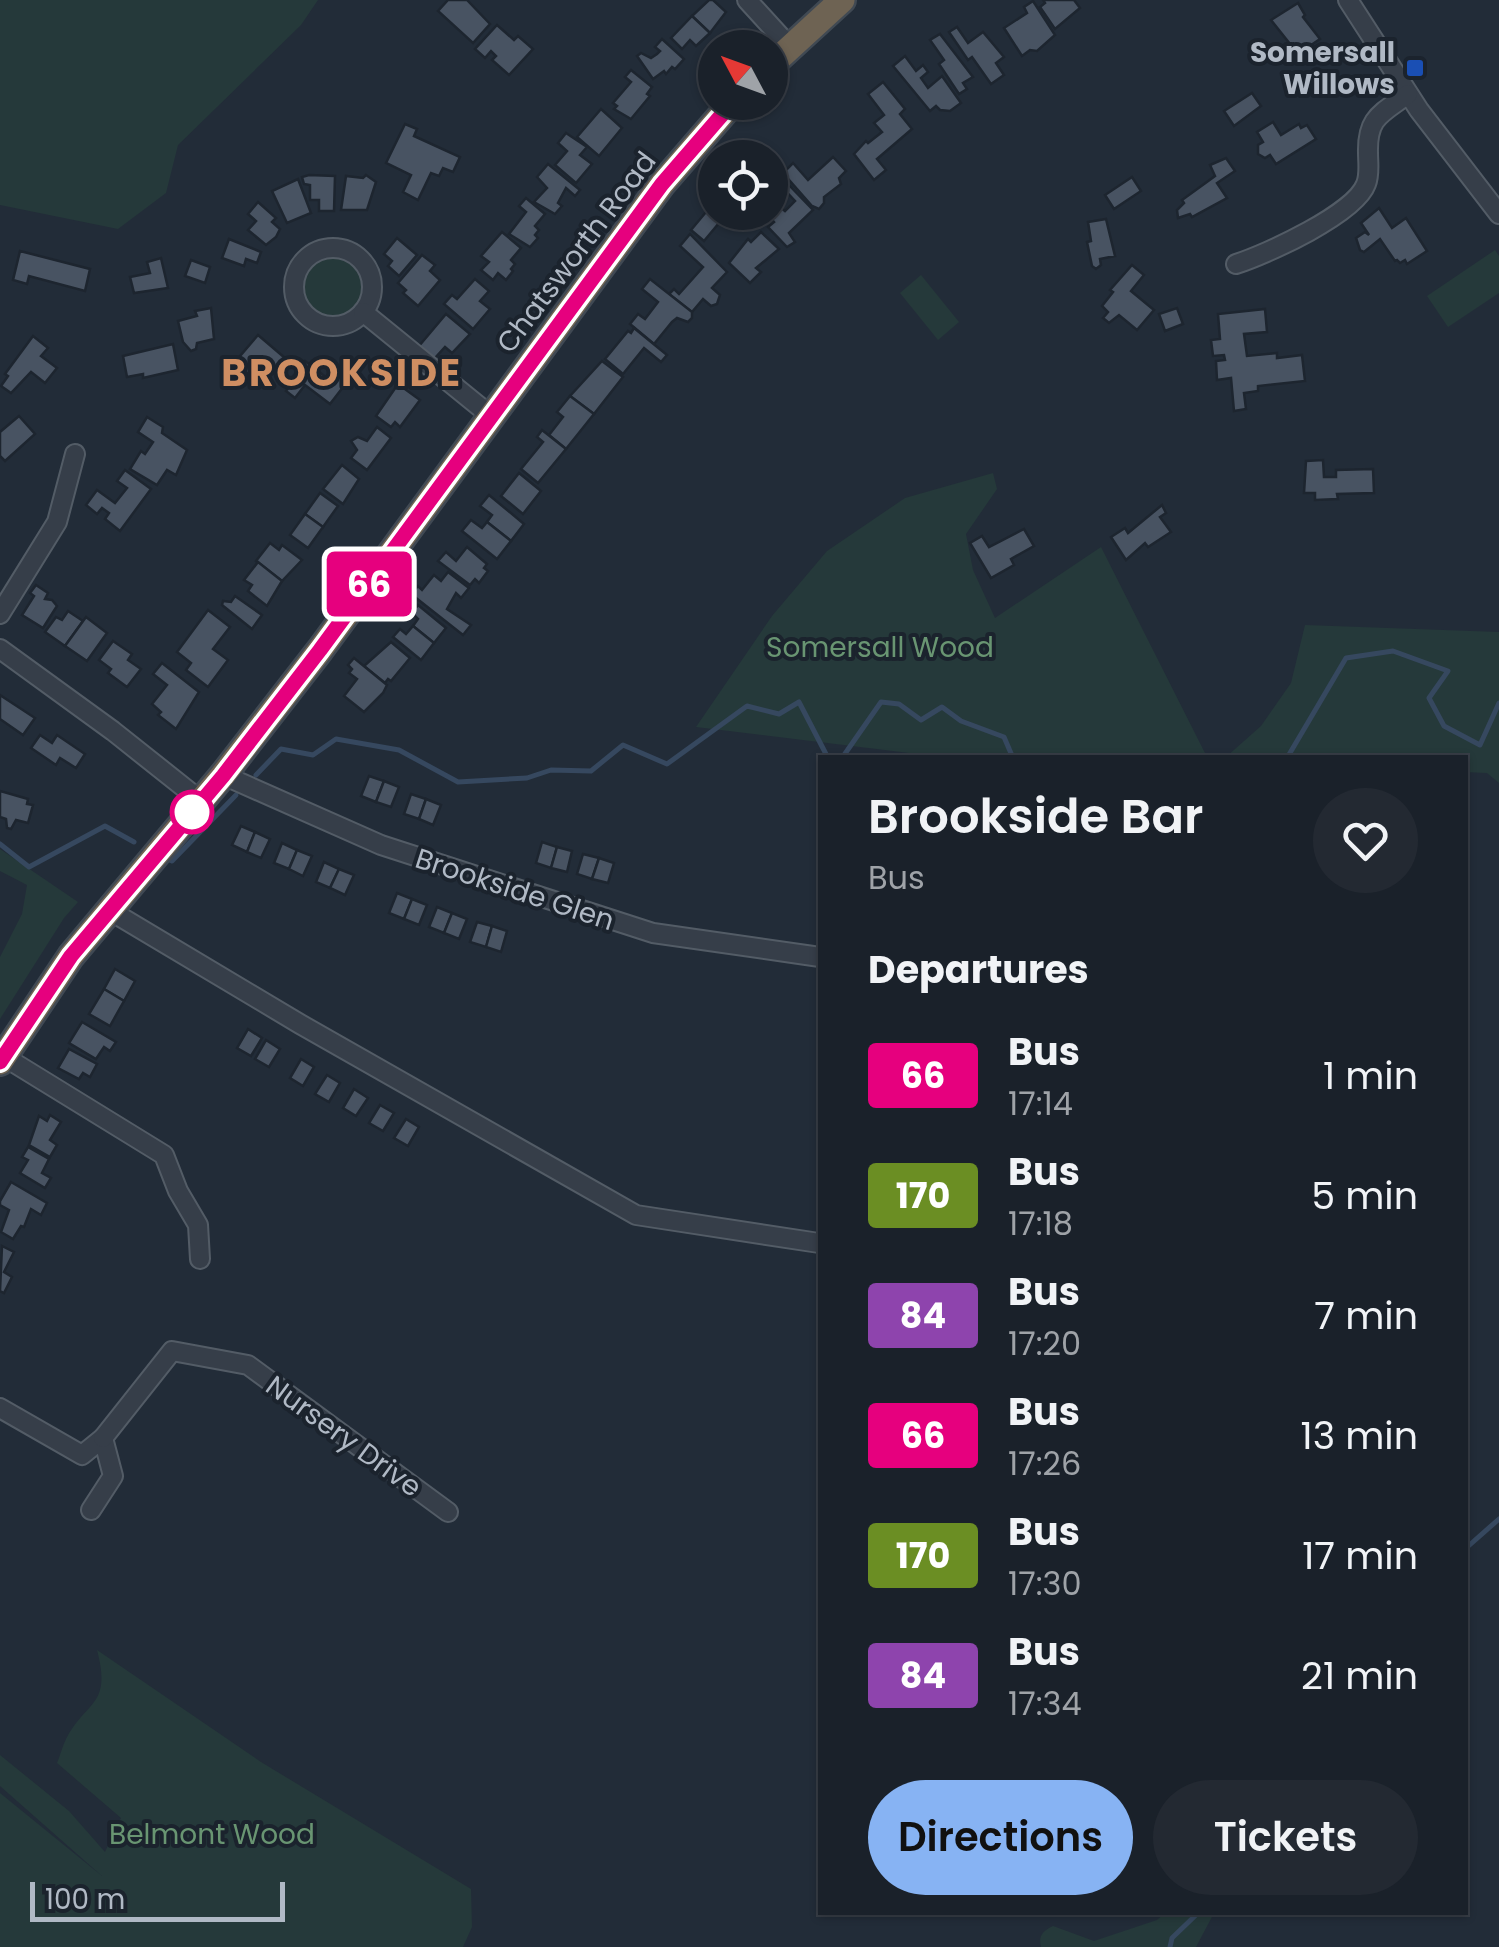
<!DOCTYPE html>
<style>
:root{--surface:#1a212a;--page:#232932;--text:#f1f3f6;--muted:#9fa3a8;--line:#383e47;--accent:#87b3f3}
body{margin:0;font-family:Poppins,sans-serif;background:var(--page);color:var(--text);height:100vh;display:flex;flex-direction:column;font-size:38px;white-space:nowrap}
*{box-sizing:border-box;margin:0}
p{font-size:32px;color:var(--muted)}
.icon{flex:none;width:55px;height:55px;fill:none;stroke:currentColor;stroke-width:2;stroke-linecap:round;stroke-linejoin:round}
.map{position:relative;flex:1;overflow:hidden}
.drawer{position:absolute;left:818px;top:755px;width:650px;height:1160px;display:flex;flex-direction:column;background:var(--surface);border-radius:0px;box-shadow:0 2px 8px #0004,0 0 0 2px var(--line)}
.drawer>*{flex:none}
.badge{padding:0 20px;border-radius:8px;font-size:35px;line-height:65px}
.needle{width:65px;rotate:311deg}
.controls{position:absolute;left:698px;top:30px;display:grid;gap:20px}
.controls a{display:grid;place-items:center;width:90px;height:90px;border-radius:50%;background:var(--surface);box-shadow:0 2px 8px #0004,0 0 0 2px var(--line);font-size:50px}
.scale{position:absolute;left:30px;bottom:25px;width:255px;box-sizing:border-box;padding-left:10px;border:5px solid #b0b9c5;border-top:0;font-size:28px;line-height:35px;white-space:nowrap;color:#b0b9c5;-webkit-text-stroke:8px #1b232d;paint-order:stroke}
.map>.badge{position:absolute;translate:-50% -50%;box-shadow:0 0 0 5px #fff}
h2{padding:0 50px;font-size:38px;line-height:90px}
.round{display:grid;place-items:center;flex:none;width:105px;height:105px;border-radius:52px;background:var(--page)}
.headline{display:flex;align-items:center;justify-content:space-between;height:170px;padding:0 50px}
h1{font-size:48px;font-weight:600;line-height:75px}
.primary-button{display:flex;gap:20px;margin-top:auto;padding:20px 50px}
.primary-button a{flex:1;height:115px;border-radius:60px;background:var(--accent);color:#111;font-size:40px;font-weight:600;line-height:115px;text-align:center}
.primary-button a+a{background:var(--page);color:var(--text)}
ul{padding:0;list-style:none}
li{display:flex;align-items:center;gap:30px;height:120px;padding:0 50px}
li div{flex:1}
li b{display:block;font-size:38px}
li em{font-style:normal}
li .badge{min-width:110px;font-weight:700;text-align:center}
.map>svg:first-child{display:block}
.green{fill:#25393a}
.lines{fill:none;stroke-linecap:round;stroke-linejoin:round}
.stream{stroke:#36485f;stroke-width:5}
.building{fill:#485362;stroke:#1d252f;stroke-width:2.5}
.minor-casing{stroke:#535c66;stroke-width:22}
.highway-casing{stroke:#404953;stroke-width:30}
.minor{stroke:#363e49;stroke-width:18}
.highway{stroke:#6e6353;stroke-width:25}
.line-casing{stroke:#fff;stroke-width:22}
.line{stroke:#e6007e;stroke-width:15}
.transit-dot{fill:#1a4fb4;stroke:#1b232d;stroke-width:4}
.stop-dot{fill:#fff;stroke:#e6007e;stroke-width:5}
.labels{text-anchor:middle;stroke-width:8;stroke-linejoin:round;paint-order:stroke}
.poi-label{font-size:28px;font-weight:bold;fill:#b0b9c5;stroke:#1b232d;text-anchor:end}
.street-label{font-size:28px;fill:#b0b9c5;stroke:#1b232d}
.park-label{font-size:28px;fill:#699572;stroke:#1b232d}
.district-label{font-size:38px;font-weight:bold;letter-spacing:2.5px;fill:#cf8e62;stroke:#1b232d}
</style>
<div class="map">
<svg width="1499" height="1947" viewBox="0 0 1499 1947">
<rect width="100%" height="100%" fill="#222c38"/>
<g class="green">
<path d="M0,0H318L301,25L178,145L166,193L118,229L0,205Z"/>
<path d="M1495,250L1499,256V293L1448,327L1427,296Z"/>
<circle cx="332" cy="287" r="32"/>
<path d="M921,275L959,322L938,340L900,293Z"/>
<path d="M993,473L997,489L966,534L973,570L995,618L1101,547L1207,757H942L696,727L772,616L827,551L905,498Z"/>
<path d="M1305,625L1499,632V783L1487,773L1465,772V758L1226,757L1261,726L1291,683Z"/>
<path d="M0,849L78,902L64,918L0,1019V957L22,914L27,885L0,871Z"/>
<path d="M97,1650L261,1762L471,1889L472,1927L463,1947H0V1793L102,1876L0,1786V1755L69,1811L105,1852L121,1818L57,1763C60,1756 62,1747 66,1739C86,1700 112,1707 97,1650Z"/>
<path d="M1165,1913H1214L1196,1947H1041C1038,1935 1043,1931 1053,1926L1094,1941L1157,1920Z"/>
</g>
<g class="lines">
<g class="stream">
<path d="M842,758L881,702L899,704L921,720L942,707L961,721L1004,737L1013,758"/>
<path d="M1287,758L1346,658L1393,651L1448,671L1429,698L1444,726L1480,745L1499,703"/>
<path d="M256,775L281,749L313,755L336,739L399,750L458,782L527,778L551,770L591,771L623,745L667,764L747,706L779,714L799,702L827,756L837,758"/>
<path d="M0,844L29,867L105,826L134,842"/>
<path d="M164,857L172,861L236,795"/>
<path d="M1465,1549L1499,1519"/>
<path d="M1170,1947L1172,1938L1199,1912"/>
</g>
</g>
<g class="building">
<path d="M448,0H467L490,24L473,43L438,11Z"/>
<path d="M709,0H713L726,12L710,33L692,16Z"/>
<path d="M1043,0H1074L1080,8L1055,29L1040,7L1045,3Z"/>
<path d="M1033,1L1055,35L1037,51L1030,50L1022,56L1004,28L1027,13L1024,7Z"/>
<path d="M1298,3L1305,15L1303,17L1320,39L1298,54L1271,20Z"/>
<path d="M692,16L710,33L696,46L690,40L682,49L671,38Z"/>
<path d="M497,25L514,40L518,36L533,49L509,75L492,60L496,56L491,51L485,58L475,49Z"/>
<path d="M957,27L968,43L983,32L1004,57L996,63L1004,75L991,84L972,57L968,60L949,32Z"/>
<path d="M940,34L973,77L963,83L967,89L959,94L939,64L944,60L930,40Z"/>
<path d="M662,39L684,59L675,69L672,67L666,74L664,71L653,79L637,56L641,53L651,58L657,54L660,51L655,47Z"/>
<path d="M905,56L916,71L923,65L928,72L921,78L928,88L942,76L961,103L950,111L940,110L936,106L930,111L893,66Z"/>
<path d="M631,70L652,87L647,94L650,96L631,119L614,109L617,106L613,103L631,82L625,77Z"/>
<path d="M883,82L905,109L900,114L912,129L877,159L886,170L874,180L854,154L866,141L868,143L882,132L874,123L884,115L868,94Z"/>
<path d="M1252,93L1261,106L1234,126L1224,111Z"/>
<path d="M601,109L622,128L599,156L577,137Z"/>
<path d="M1273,122L1281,135L1299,124L1301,128L1307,125L1316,139L1276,164L1270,155L1265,158L1258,154V145L1263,142L1257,132Z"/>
<path d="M405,124L417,129L414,136L460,157L453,172L443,168L439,176L431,173L418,200L403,192L411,175L386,163Z"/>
<path d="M566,133L587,147L580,155L592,164L576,183L555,165L567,151L558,143Z"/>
<path d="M833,157L846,171L839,178L841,184L824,197V203L819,209L812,206L783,173L793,163L808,180Z"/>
<path d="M1226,158L1235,171L1217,183L1227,198L1192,217L1190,214L1178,218L1177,210L1184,203L1182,200L1215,176L1210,165Z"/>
<path d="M548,164L580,190L575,196L566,188L558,203L562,206L555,214L534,202L547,188L537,177Z"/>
<path d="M309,175L335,176L334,211H319V200H310V185L304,184L302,177Z"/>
<path d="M366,175L376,182L367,210H341L346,176L363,178Z"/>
<path d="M1132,177L1141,191L1114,209L1105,195Z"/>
<path d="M298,179L311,213L287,223L272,191Z"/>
<path d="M785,181L813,210L789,233L795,242L787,247L768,227L774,222L770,217L780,207L785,211L795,201L781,186Z"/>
<path d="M526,198L545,214L535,226L539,230L535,235L538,238L530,247L509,234L526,212L519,206Z"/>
<path d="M258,202L276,218L272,222L280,229L276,237L266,245L248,230L256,221L248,214Z"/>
<path d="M1379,208L1392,228L1406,218L1427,251L1407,264L1405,260L1400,263L1397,260L1395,261L1380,239L1364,252L1360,250L1356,238L1365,232L1369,235L1361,223Z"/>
<path d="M706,212L719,223L704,241L691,230Z"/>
<path d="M1106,219L1115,256L1100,259L1101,265L1096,269L1092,266L1087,242L1091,241L1088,222Z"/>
<path d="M502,232L521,248L511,260L515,264L511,269L513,271L506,280L498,273L493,280L481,270L489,262L481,256Z"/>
<path d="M761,232L779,249L756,268L761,272L750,283L729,263L748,239L751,242Z"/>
<path d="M690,234L727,272L712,288L720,295L717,304L711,306L703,299L692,312L669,294L674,289L679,294L703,267L680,246Z"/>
<path d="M397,238L417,255L399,276L388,266L392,261L384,254Z"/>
<path d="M229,239L261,252L257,263L246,259L244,266L222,258Z"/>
<path d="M20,251L90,269L85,291L29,276L27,284L13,280Z"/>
<path d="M422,255L435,265L430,271L440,280L418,306L403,293L406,290L398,283Z"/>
<path d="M161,258L168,288L134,293L130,277L150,273L147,262Z"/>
<path d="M191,260L210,267L205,283L185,276Z"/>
<path d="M1132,265L1144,275L1131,291L1154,310L1137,330L1119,315L1109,323L1103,318L1108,312L1102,306L1113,292L1110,290Z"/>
<path d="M475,279L489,291L480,301L490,309L473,329L444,304L452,295L457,299Z"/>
<path d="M650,279L692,312V318L688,322L677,318L672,322L654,344L630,324L638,314L645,319L658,302L642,289Z"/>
<path d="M211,308L214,339L197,343L196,349L191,351L183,342L178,321L197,316L195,311Z"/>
<path d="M1177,308L1183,324L1165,331L1159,314Z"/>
<path d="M1265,309L1267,332L1244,334L1247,356L1277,353V358L1302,355L1305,381L1258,386V391L1244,393L1246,409L1234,411L1231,378L1217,380L1216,361L1225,360L1224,355L1213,356L1211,340L1220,339L1218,314Z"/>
<path d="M446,314L470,334L452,353L445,347L434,359L419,346Z"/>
<path d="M634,328L667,355L661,362L644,348L623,374L605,359L628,331L631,333Z"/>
<path d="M258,335L292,364L282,376L262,364L251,377L235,362Z"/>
<path d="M33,336L48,348L41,356L57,368L45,383L31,372L11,393L1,386L8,376L5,374Z"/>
<path d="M173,344L178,370L143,378V374L127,377L123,356Z"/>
<path d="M305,361L331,381L337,374L347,382L330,404L305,385L295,398L286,391L293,382L290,380Z"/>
<path d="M602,361L623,377L594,414L570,396Z"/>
<path d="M398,384L420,400L400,427L395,422L391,427L376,416Z"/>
<path d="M570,396L594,414L566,449L549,435L563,417L557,412Z"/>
<path d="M19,416L35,434L5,461L0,456V432Z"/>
<path d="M147,417L163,427L162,433L187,450L176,475L167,470L157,485L130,469L141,451L145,454L153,442L138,432Z"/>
<path d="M377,427L391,438L367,470L351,458L357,450L351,441L358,437L367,441Z"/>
<path d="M542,430L566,449L538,483L521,469L543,442L537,437Z"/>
<path d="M1323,460L1324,477H1336V470L1373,469L1374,493L1337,494L1338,499L1315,500V493H1304L1306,461Z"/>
<path d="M342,465L359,479L343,504L323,489Z"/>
<path d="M125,470L151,489L120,531L105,519L109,513L102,508L97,514L86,505L97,490L115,503L127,488L117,481Z"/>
<path d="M519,473L541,491L523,514L501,496Z"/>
<path d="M320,493L338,506L323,527L305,514Z"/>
<path d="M489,495L524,524L511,541L487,522L492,515L480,506Z"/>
<path d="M1162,505L1166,513L1160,517L1171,532L1148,547L1145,543L1126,560L1111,537L1125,528L1128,533Z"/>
<path d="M305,514L323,527L308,548L290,535Z"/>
<path d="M471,520L482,528L487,522L511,541L497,559L462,531Z"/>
<path d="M1024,529L1034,546L1011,559L1014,565L991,578L970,543L982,536L989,547Z"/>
<path d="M270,543L279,550L282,545L302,560L282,581L256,561Z"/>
<path d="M467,547L487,564L484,568L488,571L479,583L475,579L470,585L438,561L446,552L456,561Z"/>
<path d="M258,562L282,581L267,606L248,591L252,585L244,580Z"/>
<path d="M448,572L469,588L461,598L456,593L447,609L471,625L463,635L411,594L418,586L422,590L434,575L441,581Z"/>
<path d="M36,585L48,593L45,599L52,600L57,606L43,628L22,615L34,596L30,593Z"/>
<path d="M235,596L262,615L252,629L222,605L223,601L231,602Z"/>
<path d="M418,605L446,628L434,643L413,626L418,619L412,613Z"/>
<path d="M208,610L230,627L213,649L228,660L208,687L186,670L191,663L177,652Z"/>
<path d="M68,611L83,621L65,646L45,632L56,617L62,620Z"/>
<path d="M86,617L107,633L87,661L65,646Z"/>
<path d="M413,626L434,643L421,660L393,637L400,629L406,634Z"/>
<path d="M113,641L132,654L128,660L141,669L127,687L108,673L111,669L99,660Z"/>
<path d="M391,642L410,658L391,681L388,679L385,683L364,666Z"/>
<path d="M354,658L387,685L383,693L364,712L344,696L357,679L349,673L352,669L348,665Z"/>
<path d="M162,663L199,692L176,729L158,715L161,712L152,704L167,685L153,674Z"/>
<path d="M0,695L35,718L23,735L0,719Z"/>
<path d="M40,735L52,743L57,735L85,754L76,768L60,758L56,765L31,748Z"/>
<path d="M369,776L384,781L376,802L361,796Z"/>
<path d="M384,781L399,787L391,807L376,802Z"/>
<path d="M0,791L28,799L27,804L33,805L28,823L16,820L11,829L7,828L6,819L0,817Z"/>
<path d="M411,794L426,799L419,819L404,814Z"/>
<path d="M426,799L441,805L433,825L419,819Z"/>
<path d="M241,826L255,832L247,852L232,845Z"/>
<path d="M255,832L270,839L261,858L247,852Z"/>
<path d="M542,842L557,847L551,868L536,863Z"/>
<path d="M282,843L297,850L289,869L274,863Z"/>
<path d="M557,847L572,851L567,872L551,868Z"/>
<path d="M297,850L312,856L303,876L289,869Z"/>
<path d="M583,854L599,858L592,879L577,874Z"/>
<path d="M599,858L614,863L608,883L592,879Z"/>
<path d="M324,862L339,869L330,888L316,882Z"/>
<path d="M339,869L354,875L345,895L330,888Z"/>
<path d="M397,893L412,899L404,919L389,913Z"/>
<path d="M412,899L427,905L419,925L404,919Z"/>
<path d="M437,907L452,913L444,933L429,927Z"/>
<path d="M452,913L467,919L459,939L444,933Z"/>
<path d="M477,922L492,926L486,947L470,942Z"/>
<path d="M492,926L507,931L501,952L486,947Z"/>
<path d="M115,969L135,981L124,1001L104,989Z"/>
<path d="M104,989L124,1001L110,1026L89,1014Z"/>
<path d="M82,1022L116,1042L110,1051L104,1047L96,1059L69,1043Z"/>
<path d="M248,1029L262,1038L251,1056L237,1048Z"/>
<path d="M266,1040L280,1049L269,1067L255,1059Z"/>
<path d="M69,1049L97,1064L90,1077L83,1073L79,1079L58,1068Z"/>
<path d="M301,1059L314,1067L303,1086L290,1078Z"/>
<path d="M327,1075L340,1083L329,1102L315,1094Z"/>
<path d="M354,1089L368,1098L356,1116L343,1108Z"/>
<path d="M380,1105L394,1113L383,1131L369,1123Z"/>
<path d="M50,1115L61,1122L50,1140L57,1145L50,1157L29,1145L39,1116L47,1121Z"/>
<path d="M406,1119L419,1127L408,1146L394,1138Z"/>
<path d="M28,1147L49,1159L42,1173L51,1178L45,1188L20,1173L28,1160L22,1157Z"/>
<path d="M11,1182L47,1203L41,1215L31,1209L24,1227L21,1226L13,1239L1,1232L9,1210L0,1205V1201Z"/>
<path d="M2,1246L14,1252L4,1272L12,1277L4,1293L0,1291Z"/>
</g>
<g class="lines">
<defs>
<g id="minor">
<path d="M747,0L790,47"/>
<path d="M1348,0L1419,110L1499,214"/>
<circle cx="333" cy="287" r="39"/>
<path d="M1236,264C1267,254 1355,214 1366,184C1370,174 1368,163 1368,153C1367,117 1381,114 1408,94"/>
<path d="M363,312L491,416"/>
<path d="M0,614L57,522L75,454"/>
<path d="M0,649L113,731L201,801"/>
<path d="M223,775L381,845L653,933L820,957"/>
<path d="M109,910L300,1024L636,1215L819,1243"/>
<path d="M3,1056L164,1155L178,1191L198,1225L200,1259"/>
<path d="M0,1408L82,1455L103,1438L113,1476L91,1510"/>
<path d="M103,1438L172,1351L248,1365L448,1512"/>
</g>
<g id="highway">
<path d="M770,66L842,0"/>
<path d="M0,1062L71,956L223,775L320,650L662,184L733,102"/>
</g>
</defs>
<use href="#minor" class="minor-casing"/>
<use href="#highway" class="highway-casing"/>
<use href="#minor" class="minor"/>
<use href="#highway" class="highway"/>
</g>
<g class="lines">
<defs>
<path id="line" d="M0,1062L71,956L223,776L320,650L662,184L733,102"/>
</defs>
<use href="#line" class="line-casing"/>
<use href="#line" class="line"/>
</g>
<rect class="transit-dot" x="1405" y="58" width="20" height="20" rx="5"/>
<circle class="stop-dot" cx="192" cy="812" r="20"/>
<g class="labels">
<g class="poi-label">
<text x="1395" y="62">Somersall<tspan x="1395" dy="32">Willows</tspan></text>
</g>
<g class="street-label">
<text transform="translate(576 252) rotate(-53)" y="10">Chatsworth Road</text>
<text transform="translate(515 889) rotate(18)" y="10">Brookside Glen</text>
<text transform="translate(344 1436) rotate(36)" y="10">Nursery Drive</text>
</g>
<g class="park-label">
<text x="880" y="657">Somersall Wood</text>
<text x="212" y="1844">Belmont Wood</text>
</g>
<g class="district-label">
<text x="342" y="386">BROOKSIDE</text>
</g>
</g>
</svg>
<div class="controls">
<a><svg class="needle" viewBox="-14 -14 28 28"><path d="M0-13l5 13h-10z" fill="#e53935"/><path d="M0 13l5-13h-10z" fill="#9fa3a8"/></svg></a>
<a><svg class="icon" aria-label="locate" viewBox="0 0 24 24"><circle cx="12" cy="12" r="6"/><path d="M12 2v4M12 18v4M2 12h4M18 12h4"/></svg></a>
</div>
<div class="scale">100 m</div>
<b class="badge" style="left:369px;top:584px;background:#e6007e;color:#fff">66</b>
<section class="drawer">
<div class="headline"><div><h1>Brookside Bar</h1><p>Bus</p></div><a class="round"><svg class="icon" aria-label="heart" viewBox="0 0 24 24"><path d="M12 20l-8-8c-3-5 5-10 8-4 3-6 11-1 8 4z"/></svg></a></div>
<h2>Departures</h2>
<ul>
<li><span class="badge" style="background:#e6007e;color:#fff">66</span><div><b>Bus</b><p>17:14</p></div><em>1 min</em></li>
<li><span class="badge" style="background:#6b8e23;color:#fff">170</span><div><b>Bus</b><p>17:18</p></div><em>5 min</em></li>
<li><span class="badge" style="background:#8e44ad;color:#fff">84</span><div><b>Bus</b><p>17:20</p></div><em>7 min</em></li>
<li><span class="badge" style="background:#e6007e;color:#fff">66</span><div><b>Bus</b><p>17:26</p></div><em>13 min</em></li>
<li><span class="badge" style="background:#6b8e23;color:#fff">170</span><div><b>Bus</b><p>17:30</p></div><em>17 min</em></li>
<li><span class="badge" style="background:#8e44ad;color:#fff">84</span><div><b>Bus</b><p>17:34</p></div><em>21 min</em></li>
</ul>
<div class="primary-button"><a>Directions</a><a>Tickets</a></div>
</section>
</div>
